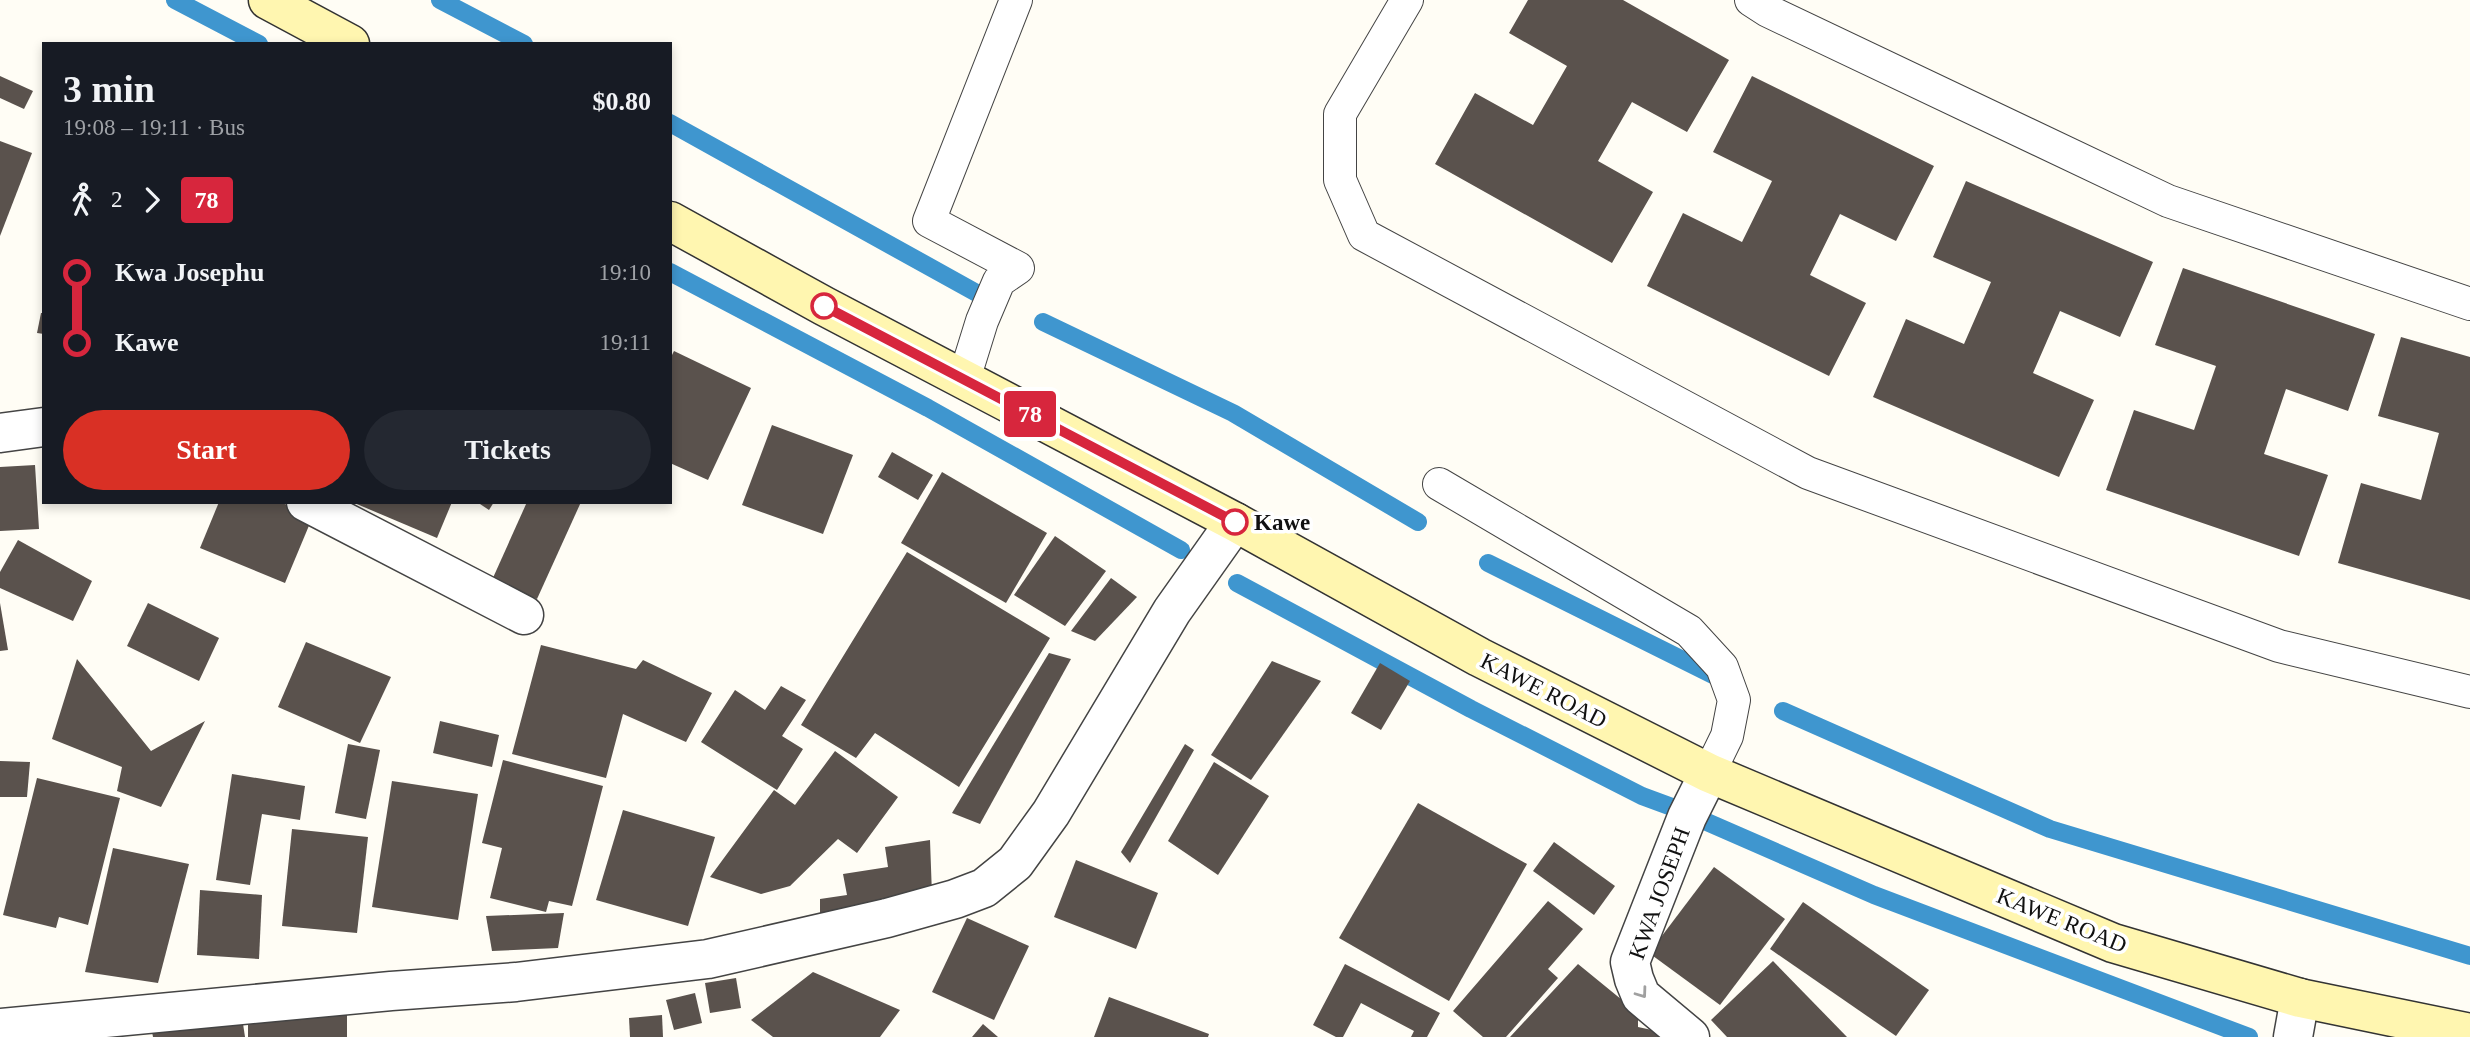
<!DOCTYPE html>
<meta charset="utf-8">
<style>
:root{--surface:#171b24;--page:#242831;--text:#f1f3f6;--muted:#9ea1a6;--accent:#d93025}
body{margin:0;font-family:Georgia,serif;background:var(--page);color:var(--text);height:100vh;display:flex;flex-direction:column;font-size:26px;white-space:nowrap}
*{box-sizing:border-box;margin:0}
p{font-size:23px;color:var(--muted)}
.icon{flex:none;width:38px;height:38px;fill:none;stroke:currentColor;stroke-width:2;stroke-linecap:round;stroke-linejoin:round}
.map{position:relative;flex:1;overflow:hidden}
.panel{position:absolute;left:42px;top:42px;width:630px;height:462px;display:flex;flex-direction:column;background:var(--surface);border-radius:0px;box-shadow:0 4px 10px #0003}
.panel>*{flex:none}
.badge{padding:0 14px;border-radius:5px;font-size:24px;line-height:46px}
.map>.badge{position:absolute;translate:-50% -50%;box-shadow:0 0 0 4px #fff}
.legs{display:flex;align-items:center;gap:10px;height:77px;padding:0 21px;font-size:23px}
.legs p{margin-inline-start:auto}
.summary{display:flex;align-items:center;justify-content:space-between;height:119px;padding:0 21px}
h1{font-size:38px;font-weight:700;line-height:52px}
.button{display:flex;gap:14px;margin-top:auto;padding:14px 21px}
.button a{flex:1;height:80px;border-radius:42px;background:var(--accent);color:#fff;font-size:28px;font-weight:700;line-height:80px;text-align:center}
.button a+a{background:var(--page);color:var(--text)}
ul{padding:0 21px;list-style:none}
li{display:flex;align-items:center;gap:24px;height:70px;font-size:26px}
li i{display:grid;place-items:center;width:10px;height:100%;margin:0 9px;background:currentColor}
li i::after{content:'';width:18px;height:18px;margin:-9px;border:5px solid;border-radius:50%;background:var(--surface)}
li p{margin-inline-start:auto}
li:first-child i{background:linear-gradient(#0000 50%,currentColor 0)}
li:last-child i{background:linear-gradient(currentColor 50%,#0000 0)}
.map>svg:first-child{display:block}
.lines{fill:none;stroke-linecap:round;stroke-linejoin:round}
.stream{stroke:#3f96cf;stroke-width:18}
.building{fill:#5a524d}
.lane-casing{stroke:#444;stroke-width:34}
.street-casing{stroke:#444;stroke-width:41}
.secondary-casing{stroke:#333;stroke-width:41}
.lane{stroke:#fff;stroke-width:32}
.street{stroke:#fff;stroke-width:38}
.secondary{stroke:#fff6b0;stroke-width:38}
.oneway{stroke:#a0a0a0}
.line-1-casing{stroke:#fff;stroke-width:16}
.line-1{stroke:#d7263d;stroke-width:10}
.stop-1-dot{fill:#fff;stroke:#d7263d;stroke-width:3.5}
.labels{text-anchor:middle;stroke-width:7;stroke-linejoin:round;paint-order:stroke}
.stop-label{font-size:23px;font-weight:bold;fill:#111;stroke:#fff;text-anchor:start}
.street-label{font-size:23px;fill:#111;stroke:#fff}
</style>
<div class="map">
<svg width="2470" height="1037" viewBox="0 0 2470 1037">
<rect width="100%" height="100%" fill="#fffdf5"/>
<g class="lines">
<g class="stream">
<path d="M175,0L259,44"/>
<path d="M440,0L524,44"/>
<path d="M670,123L982,296"/>
<path d="M670,272L928,408L1181,550"/>
<path d="M1043,322L1233,413L1418,522"/>
<path d="M1488,563L1723,680"/>
<path d="M1237,583L1471,709L1642,796L1680,810"/>
<path d="M1783,711L2050,829L2470,956"/>
<path d="M1700,819L1874,895L2249,1037"/>
</g>
</g>
<g class="building">
<path d="M1528,0H1623L1729,60L1687,132L1632,102L1598,161L1653,192L1612,263L1435,164L1475,93L1533,125L1567,66L1509,33Z"/>
<path d="M0,76L33,91L24,109L0,98Z"/>
<path d="M1752,76L1934,166L1896,241L1840,214L1810,275L1866,303L1829,376L1647,286L1683,213L1742,242L1772,181L1713,152Z"/>
<path d="M0,141L32,153L0,236Z"/>
<path d="M1966,181L2153,262L2120,337L2060,311L2033,373L2094,400L2059,477L1873,397L1906,319L1964,344L1991,282L1933,257Z"/>
<path d="M2183,268L2375,334L2348,411L2286,389L2264,454L2328,475L2299,556L2106,490L2134,410L2194,430L2216,366L2155,345Z"/>
<path d="M41,313H44V334L37,333Z"/>
<path d="M2401,337L2470,357V600L2338,563L2361,483L2421,500L2439,433L2378,416Z"/>
<path d="M674,351L751,388L708,480L670,463V359Z"/>
<path d="M772,425L853,455L823,534L742,505Z"/>
<path d="M892,452L933,475L918,500L878,477Z"/>
<path d="M35,465L39,529L0,531V467Z"/>
<path d="M942,472L1047,533L1006,603L901,543Z"/>
<path d="M219,502H280L313,516L285,583L200,548Z"/>
<path d="M352,502H452L437,538Z"/>
<path d="M477,502H494L489,510Z"/>
<path d="M527,502H581L537,599L492,580Z"/>
<path d="M1055,536L1106,571L1065,626L1014,595Z"/>
<path d="M18,540L92,581L73,621L0,588V572Z"/>
<path d="M907,552L1050,638L959,787L875,733L856,758L801,725Z"/>
<path d="M1111,578L1137,597L1095,641L1071,631Z"/>
<path d="M0,603L8,650L0,651Z"/>
<path d="M148,603L219,638L199,681L127,646Z"/>
<path d="M306,642L391,677L360,743L278,707Z"/>
<path d="M541,645L636,669L643,660L712,693L686,742L623,714L606,778L512,754Z"/>
<path d="M1049,653L1071,659L980,824L952,813Z"/>
<path d="M77,659L151,751L205,721L161,807L117,791L122,767L52,739Z"/>
<path d="M1272,661L1321,681L1251,780L1211,755Z"/>
<path d="M1380,663L1410,681L1381,730L1351,713Z"/>
<path d="M781,686L806,700L782,736L803,749L777,790L701,742L735,690L765,710Z"/>
<path d="M440,721L499,735L492,767L433,753Z"/>
<path d="M348,744L380,750L366,819L335,813Z"/>
<path d="M1185,744L1194,750L1130,863L1121,852Z"/>
<path d="M835,751L898,797L857,853L838,839L790,886L761,894L710,877L774,790L795,805Z"/>
<path d="M503,760L603,786L572,906L549,901L546,912L490,898L502,848L482,843Z"/>
<path d="M0,761L30,762L27,797H0Z"/>
<path d="M1214,762L1269,796L1218,875L1168,841Z"/>
<path d="M232,774L305,786L300,820L262,814L250,885L216,880Z"/>
<path d="M37,778L120,798L88,925L59,917L56,928L3,915Z"/>
<path d="M392,781L478,794L458,920L372,907Z"/>
<path d="M1418,803L1527,864L1449,1001L1339,938Z"/>
<path d="M623,810L715,837L688,926L596,900Z"/>
<path d="M292,829L368,837L357,933L282,926Z"/>
<path d="M930,840L932,895L820,920V899L847,895L843,874L888,867L885,847Z"/>
<path d="M1554,842L1615,886L1594,915L1533,871Z"/>
<path d="M113,848L189,864L158,983L85,972Z"/>
<path d="M1076,860L1158,893L1136,949L1054,917Z"/>
<path d="M1714,867L1785,919L1720,1005L1649,953Z"/>
<path d="M200,890L262,895L259,959L197,955Z"/>
<path d="M1548,901L1583,929L1548,969L1558,978L1506,1037H1483L1453,1011Z"/>
<path d="M1803,902L1929,990L1896,1036L1770,949Z"/>
<path d="M564,913L558,948L492,951L486,916Z"/>
<path d="M967,918L1029,946L994,1020L932,992Z"/>
<path d="M1773,961L1847,1037H1727L1711,1020Z"/>
<path d="M1345,964L1440,1013L1427,1037H1411L1414,1031L1361,1003L1343,1037H1336L1313,1025Z"/>
<path d="M1578,964L1638,1013V1027L1652,1030L1661,1037H1510Z"/>
<path d="M813,972L900,1010L880,1037H773L751,1020Z"/>
<path d="M736,978L741,1008L710,1013L705,983Z"/>
<path d="M695,993L702,1023L674,1030L666,1000Z"/>
<path d="M1109,997L1209,1034L1208,1037H1094Z"/>
<path d="M347,1014V1037H248V1018Z"/>
<path d="M662,1015L663,1037H630L629,1018Z"/>
<path d="M242,1017L245,1037H153L152,1032Z"/>
<path d="M983,1024L998,1037H972Z"/>
</g>
<g class="lines">
<defs>
<g id="lane">
<path d="M1407,0L1340,114V180L1364,235L1808,473L2279,646L2470,692"/>
<path d="M1751,0L1768,11L2168,201L2470,304"/>
<path d="M964,379L982,321L999,281L1018,268L929,221L1016,0"/>
<path d="M1439,484L1689,631L1722,667L1734,700L1727,736L1709,773"/>
</g>
<g id="street">
<path d="M0,433L44,427"/>
<path d="M306,502L524,615"/>
<path d="M0,1028L391,991L516,982L708,959L887,918L955,899L984,888L1015,863L1051,813L1172,611L1235,522"/>
<path d="M1690,1037L1641,996L1634,979L1630,962L1687,817L1709,773"/>
<path d="M2293,1037L2300,998"/>
</g>
<g id="secondary">
<path d="M268,0L350,44"/>
<path d="M670,221L824,306L1235,522L1479,657L1709,773L2113,943L2300,998L2470,1033"/>
</g>
</defs>
<use href="#lane" class="lane-casing"/>
<use href="#street" class="street-casing"/>
<use href="#secondary" class="secondary-casing"/>
<use href="#lane" class="lane"/>
<use href="#street" class="street"/>
<use href="#secondary" class="secondary"/>
</g>
<defs><path id="oneway-chevron" d="M-2-3.5L2.5 0L-2 3.5" fill="none" stroke-width="1.6" stroke-linecap="round" stroke-linejoin="round" transform="scale(1.75)"/></defs>
<use class="oneway" href="#oneway-chevron" transform="translate(1642 993) rotate(54)"/>
<g class="lines">
<defs>
<path id="line-1" d="M824,306L1235,522"/>
</defs>
<use href="#line-1" class="line-1-casing"/>
<use href="#line-1" class="line-1"/>
</g>
<g class="stop-1-dot">
<circle cx="824" cy="306" r="12"/>
<circle cx="1235" cy="522" r="12"/>
</g>
<g class="labels">
<g class="stop-label">
<text x="1254" y="530">Kawe</text>
</g>
<g class="street-label">
<text transform="translate(1544 690) rotate(27)" y="8">KAWE ROAD</text>
<text transform="translate(1659 893) rotate(-70)" y="8">KWA JOSEPH</text>
<text transform="translate(2062 920) rotate(22)" y="8">KAWE ROAD</text>
</g>
</g>
</svg>
<b class="badge" style="left:1030px;top:414px;background:#d7263d;color:#fff">78</b>
<section class="panel">
<div class="summary"><div><h1>3 min</h1><p>19:08 – 19:11 · Bus</p></div><b>$0.80</b></div>
<div class="legs"><svg class="icon" aria-label="walk" viewBox="0 0 24 24"><circle cx="13" cy="4" r="2"/><path d="M13 8l-2 6 4 7M11 14l-3 7M7 12l3-4h3l4 4"/></svg>2<svg class="icon" aria-label="forward" viewBox="0 0 24 24"><path d="M9 5l7 7-7 7"/></svg><b class="badge" style="background:#d7263d;color:#fff">78</b></div>
<ul>
<li><i style="color:#d7263d"></i><b>Kwa Josephu</b><p>19:10</p></li>
<li><i style="color:#d7263d"></i><b>Kawe</b><p>19:11</p></li>
</ul>
<div class="button"><a>Start</a><a>Tickets</a></div>
</section>
</div>
